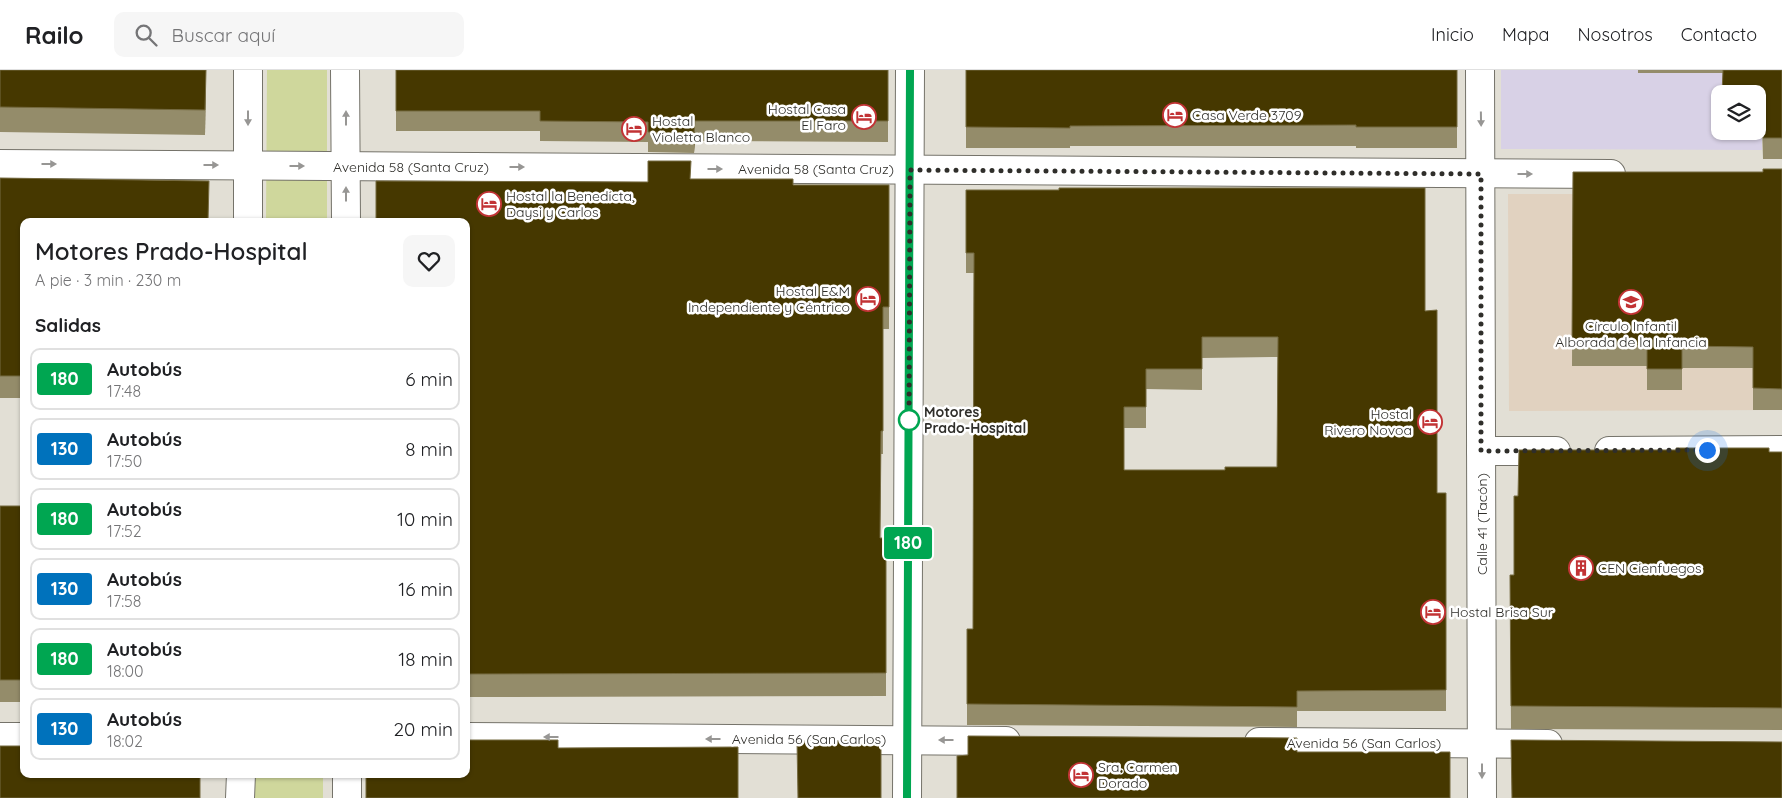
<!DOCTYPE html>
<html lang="es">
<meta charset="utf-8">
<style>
:root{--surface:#fff;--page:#f6f6f6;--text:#202124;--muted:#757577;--line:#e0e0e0}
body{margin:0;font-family:Quicksand,sans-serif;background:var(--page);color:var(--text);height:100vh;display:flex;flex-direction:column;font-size:19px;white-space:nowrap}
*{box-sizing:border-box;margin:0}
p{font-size:16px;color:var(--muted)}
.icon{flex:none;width:28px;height:28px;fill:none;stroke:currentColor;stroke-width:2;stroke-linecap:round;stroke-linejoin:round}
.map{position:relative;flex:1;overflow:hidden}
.sheet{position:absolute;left:20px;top:148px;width:450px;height:560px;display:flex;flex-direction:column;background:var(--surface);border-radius:10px;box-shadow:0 1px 4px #0004}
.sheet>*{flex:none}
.badge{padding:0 10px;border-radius:4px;font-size:18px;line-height:32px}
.fabs{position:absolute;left:1711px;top:15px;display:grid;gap:10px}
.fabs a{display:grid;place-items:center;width:55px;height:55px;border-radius:10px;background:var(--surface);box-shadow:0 1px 4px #0004;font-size:25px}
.you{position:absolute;width:25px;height:25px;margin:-12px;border:4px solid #fff;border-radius:50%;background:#1a73e8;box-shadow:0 0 0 8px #1a73e833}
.map>.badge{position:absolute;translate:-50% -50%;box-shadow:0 0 0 2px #fff}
h2{padding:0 15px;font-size:19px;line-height:45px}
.round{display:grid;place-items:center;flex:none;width:52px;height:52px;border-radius:10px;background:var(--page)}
.overview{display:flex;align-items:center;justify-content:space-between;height:85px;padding:0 15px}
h1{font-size:24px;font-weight:600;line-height:38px}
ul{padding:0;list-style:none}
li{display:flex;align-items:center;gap:15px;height:62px;margin:0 10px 8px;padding:0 5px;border:2px solid var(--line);border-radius:10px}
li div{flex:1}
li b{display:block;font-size:19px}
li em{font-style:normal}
li .badge{min-width:55px;font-weight:700;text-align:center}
header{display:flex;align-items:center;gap:30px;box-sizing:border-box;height:70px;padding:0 25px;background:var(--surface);border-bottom:1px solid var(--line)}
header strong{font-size:24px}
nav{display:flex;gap:28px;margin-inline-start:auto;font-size:18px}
.search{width:350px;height:45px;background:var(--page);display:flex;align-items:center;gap:12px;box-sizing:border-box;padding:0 18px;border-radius:10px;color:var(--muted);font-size:19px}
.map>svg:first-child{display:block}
.industrial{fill:#d8d1e6;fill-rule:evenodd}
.education{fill:#e1d2c0}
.green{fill:#cfd79c}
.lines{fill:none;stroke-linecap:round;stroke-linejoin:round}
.minor-casing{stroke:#75736a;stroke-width:30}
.secondary-casing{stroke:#75736a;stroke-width:30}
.primary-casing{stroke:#75736a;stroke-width:30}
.minor{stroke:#fff;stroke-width:28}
.secondary{stroke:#fff;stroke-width:28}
.primary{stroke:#fff;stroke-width:28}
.wall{fill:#948c6a;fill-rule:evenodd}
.shaded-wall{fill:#756a40}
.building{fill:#463800;stroke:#756a40;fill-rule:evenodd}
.oneway{fill:#979694}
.line-casing{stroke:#fff;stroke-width:11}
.line{stroke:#00a651;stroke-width:8}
.walk{stroke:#2f2e2a;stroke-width:5;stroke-dasharray:0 9}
.stop-dot{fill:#fff;stroke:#00a651;stroke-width:2.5}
.labels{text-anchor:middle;stroke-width:5;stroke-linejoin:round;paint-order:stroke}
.poi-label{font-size:14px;fill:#2f2e2a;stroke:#fff;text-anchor:start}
.street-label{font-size:14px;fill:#2f2e2a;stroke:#fff}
.stop-label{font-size:14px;font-weight:bold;fill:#2f2e2a;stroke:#fff;text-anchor:start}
</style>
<header>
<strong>Railo</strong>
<div class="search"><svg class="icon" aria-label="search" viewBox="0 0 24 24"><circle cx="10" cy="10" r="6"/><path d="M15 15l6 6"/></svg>Buscar aquí</div>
<nav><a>Inicio</a><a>Mapa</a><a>Nosotros</a><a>Contacto</a></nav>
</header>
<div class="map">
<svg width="1782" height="728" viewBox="0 0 1782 728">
<rect width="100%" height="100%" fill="#e2dfd5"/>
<path class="industrial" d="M1501,0H1762V80L1501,79ZM1720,24H1758V61H1720Z"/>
<path class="education" d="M1508,124H1715L1782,340L1509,341Z"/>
<g class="green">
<path d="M267,0H327V151H266Z"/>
<path d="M254,704H323V728H253Z"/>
</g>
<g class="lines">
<defs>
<g id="minor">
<path d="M1480,0L1482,728"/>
<path d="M1481,381H1556"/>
<path d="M1609,381L1782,380"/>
<path d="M907,728L910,0"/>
</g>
<g id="secondary">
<path d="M0,94L1611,104"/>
<path d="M0,667H24"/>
<path d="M466,667L1006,671"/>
<path d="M1259,672L1548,674"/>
</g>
<g id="primary">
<path d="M345,0L346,151"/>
<path d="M248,151V0"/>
<path d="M240,728L241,704"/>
<path d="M347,728V704"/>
</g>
</defs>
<use href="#minor" class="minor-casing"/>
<use href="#secondary" class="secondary-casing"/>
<use href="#primary" class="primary-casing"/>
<use href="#minor" class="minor"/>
<use href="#secondary" class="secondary"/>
<use href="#primary" class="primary"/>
</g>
<g class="wall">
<path d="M0,0H206L205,65L0,62Z"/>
<path d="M396,0H888V72L695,71L694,83L648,82V72L540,71V61H396Z"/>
<path d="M966,0H1457V78H1356V76H1070V78H966Z"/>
<path d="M1638,0H1782V89H1763L1762,55H1758V24L1723,3H1638Z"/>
<path d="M1782,99V340H1753V298H1682V320H1647V296H1572L1573,102H1763Z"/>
<path d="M0,108L24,151V328H0Z"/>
<path d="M691,109L793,115H889V259H883V384H881L880,468H886V626L466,627V151L648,112Z"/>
<path d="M966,120L1425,241L1437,423H1446V641H1297V657L967,655V559H973L974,203H966ZM1278,287L1277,397L1225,400H1124V358H1146V319L1202,320V288Z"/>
<path d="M1769,382H1782V660L1511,659L1510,505H1514L1518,426Z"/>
<rect x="0" y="436" width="24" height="196"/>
</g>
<g class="shaded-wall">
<path d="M206,0L205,65V40Z"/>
<path d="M695,51V71L694,83V63Z"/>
</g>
<g class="building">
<path d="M0,0H206L205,40L0,37Z"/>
<path d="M396,0H888V51H695L694,63L648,62V52L540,51V41H396Z"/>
<path d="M966,0H1457V57H1356V55L1070,56V58L966,57Z"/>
<path d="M1723,0H1782V68H1763L1762,34H1758V24H1722Z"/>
<path d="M648,91H691L690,109H793V115H889V237H883V361H881L880,468H886V603L466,604V151H376V111L648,112Z"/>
<path d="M1763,99H1782V319L1753,318V277L1682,276V299H1647V275H1572L1573,102H1763Z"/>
<path d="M0,108L209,111L208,151H24V306H0Z"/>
<path d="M1059,118H1425V241L1437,240V423H1446V620L1297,621V637L967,634V559H973L974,183H966V120H1059ZM1202,267H1278L1277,397H1225V400H1124V337H1146V299H1202Z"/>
<path d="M1676,378H1769V382H1782V638L1511,636L1510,505H1514V426H1518L1519,380H1676Z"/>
<rect x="0" y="436" width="24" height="174"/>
<path d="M968,666L1297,668V682H1450V728H957V686L968,685Z"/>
<path d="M466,670H558V678L738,677V728H366V704H466Z"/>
<path d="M881,670V728H798L797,671Z"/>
<path d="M1511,670L1782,672V728H1512Z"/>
<path d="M0,676H24V704H200V728H0Z"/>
</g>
<defs><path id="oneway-solid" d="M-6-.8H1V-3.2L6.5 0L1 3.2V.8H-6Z" transform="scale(1.25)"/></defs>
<g class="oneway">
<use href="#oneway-solid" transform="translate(248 48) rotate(90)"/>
<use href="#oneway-solid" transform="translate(346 48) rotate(-90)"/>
<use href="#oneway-solid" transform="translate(1481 49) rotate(89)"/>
<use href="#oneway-solid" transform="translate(49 94)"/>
<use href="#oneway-solid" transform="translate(211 95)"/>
<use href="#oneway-solid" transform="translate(297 96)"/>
<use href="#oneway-solid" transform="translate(517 97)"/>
<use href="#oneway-solid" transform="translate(715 99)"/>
<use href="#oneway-solid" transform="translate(1525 104)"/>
<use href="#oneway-solid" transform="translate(346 124) rotate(-90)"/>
<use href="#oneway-solid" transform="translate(551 667) rotate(-180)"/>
<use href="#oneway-solid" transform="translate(713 669) rotate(-180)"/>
<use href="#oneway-solid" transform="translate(946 670) rotate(-180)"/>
<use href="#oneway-solid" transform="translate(1482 701) rotate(90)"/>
</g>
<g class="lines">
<defs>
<path id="line" d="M907,728L910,0"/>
</defs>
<use href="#line" class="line-casing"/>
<use href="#line" class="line"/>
<path class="walk" d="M909,350V355L910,100L1481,104V381L1707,380"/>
</g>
<defs>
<symbol id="hotel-ring" viewBox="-11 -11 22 22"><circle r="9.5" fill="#fff" stroke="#c23335" stroke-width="1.5"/><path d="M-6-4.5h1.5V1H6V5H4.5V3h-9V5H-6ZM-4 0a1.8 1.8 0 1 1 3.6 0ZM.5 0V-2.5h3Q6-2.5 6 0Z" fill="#c23335"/></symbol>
<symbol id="school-ring" viewBox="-11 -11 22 22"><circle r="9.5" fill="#fff" stroke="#c23335" stroke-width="1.5"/><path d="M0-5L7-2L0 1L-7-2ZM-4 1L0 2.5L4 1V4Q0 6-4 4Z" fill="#c23335"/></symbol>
<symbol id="building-ring" viewBox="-11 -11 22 22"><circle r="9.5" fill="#fff" stroke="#c23335" stroke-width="1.5"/><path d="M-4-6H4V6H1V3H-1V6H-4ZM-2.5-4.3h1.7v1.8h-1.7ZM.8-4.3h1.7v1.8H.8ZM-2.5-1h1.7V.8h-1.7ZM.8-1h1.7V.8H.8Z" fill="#c23335"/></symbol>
</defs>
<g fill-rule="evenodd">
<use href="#hotel-ring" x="1161" y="31" width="28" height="28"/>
<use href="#hotel-ring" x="850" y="33" width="28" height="28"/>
<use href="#hotel-ring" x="620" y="45" width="28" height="28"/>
<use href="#hotel-ring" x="475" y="120" width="28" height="28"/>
<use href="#hotel-ring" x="854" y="215" width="28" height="28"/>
<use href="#school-ring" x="1617" y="218" width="28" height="28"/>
<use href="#hotel-ring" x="1416" y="338" width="28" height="28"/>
<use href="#building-ring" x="1567" y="484" width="28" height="28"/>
<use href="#hotel-ring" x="1419" y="528" width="28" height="28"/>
<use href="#hotel-ring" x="1067" y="691" width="28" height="28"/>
</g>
<circle class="stop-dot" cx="909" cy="350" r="10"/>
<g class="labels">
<g class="poi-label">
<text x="846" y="44" text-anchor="end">Hostal Casa<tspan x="846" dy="16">El Faro</tspan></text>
<text x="1192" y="50">Casa Verde 3709</text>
<text x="652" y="56">Hostal<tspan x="652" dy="16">Violetta Blanco</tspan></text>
<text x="506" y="131">Hostal la Benedicta,<tspan x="506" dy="16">Daysi y Carlos</tspan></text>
<text x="850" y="226" text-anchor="end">Hostal E&amp;M<tspan x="850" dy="16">Independiente y Céntrico</tspan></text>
<text x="1631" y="261" text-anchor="middle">Círculo Infantil<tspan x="1631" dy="16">Alborada de la Infancia</tspan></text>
<text x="1412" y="349" text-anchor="end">Hostal<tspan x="1412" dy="16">Rivero Novoa</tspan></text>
<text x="1598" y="503">CEN Cienfuegos</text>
<text x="1450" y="547">Hostal Brisa Sur</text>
<text x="1098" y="702">Sra. Carmen<tspan x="1098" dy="16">Dorado</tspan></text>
</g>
<g class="street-label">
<text x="411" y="102">Avenida 58 (Santa Cruz)</text>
<text x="816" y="104">Avenida 58 (Santa Cruz)</text>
<text transform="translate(1482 454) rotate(-90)" y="5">Calle 41 (Tacón)</text>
<text x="809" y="674">Avenida 56 (San Carlos)</text>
<text x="1364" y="678">Avenida 56 (San Carlos)</text>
</g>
<g class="stop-label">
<text x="924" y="347">Motores<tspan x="924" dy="16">Prado-Hospital</tspan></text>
</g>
</g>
</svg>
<div class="fabs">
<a><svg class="icon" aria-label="layers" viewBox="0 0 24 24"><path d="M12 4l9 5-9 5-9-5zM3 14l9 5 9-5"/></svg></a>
</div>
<div class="you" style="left:1707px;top:380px"></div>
<b class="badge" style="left:908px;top:473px;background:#00a651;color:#fff">180</b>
<section class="sheet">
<div class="overview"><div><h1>Motores Prado-Hospital</h1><p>A pie · 3 min · 230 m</p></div><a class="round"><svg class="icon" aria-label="heart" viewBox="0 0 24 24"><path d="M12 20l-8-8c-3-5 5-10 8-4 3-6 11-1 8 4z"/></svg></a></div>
<h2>Salidas</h2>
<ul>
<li><span class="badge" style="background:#00a651;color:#fff">180</span><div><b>Autobús</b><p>17:48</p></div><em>6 min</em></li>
<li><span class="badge" style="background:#0072bc;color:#fff">130</span><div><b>Autobús</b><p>17:50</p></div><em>8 min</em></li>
<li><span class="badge" style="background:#00a651;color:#fff">180</span><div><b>Autobús</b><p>17:52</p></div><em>10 min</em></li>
<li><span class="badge" style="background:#0072bc;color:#fff">130</span><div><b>Autobús</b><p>17:58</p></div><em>16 min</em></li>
<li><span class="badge" style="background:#00a651;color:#fff">180</span><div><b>Autobús</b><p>18:00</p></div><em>18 min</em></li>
<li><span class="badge" style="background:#0072bc;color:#fff">130</span><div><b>Autobús</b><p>18:02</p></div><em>20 min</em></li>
</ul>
</section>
</div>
